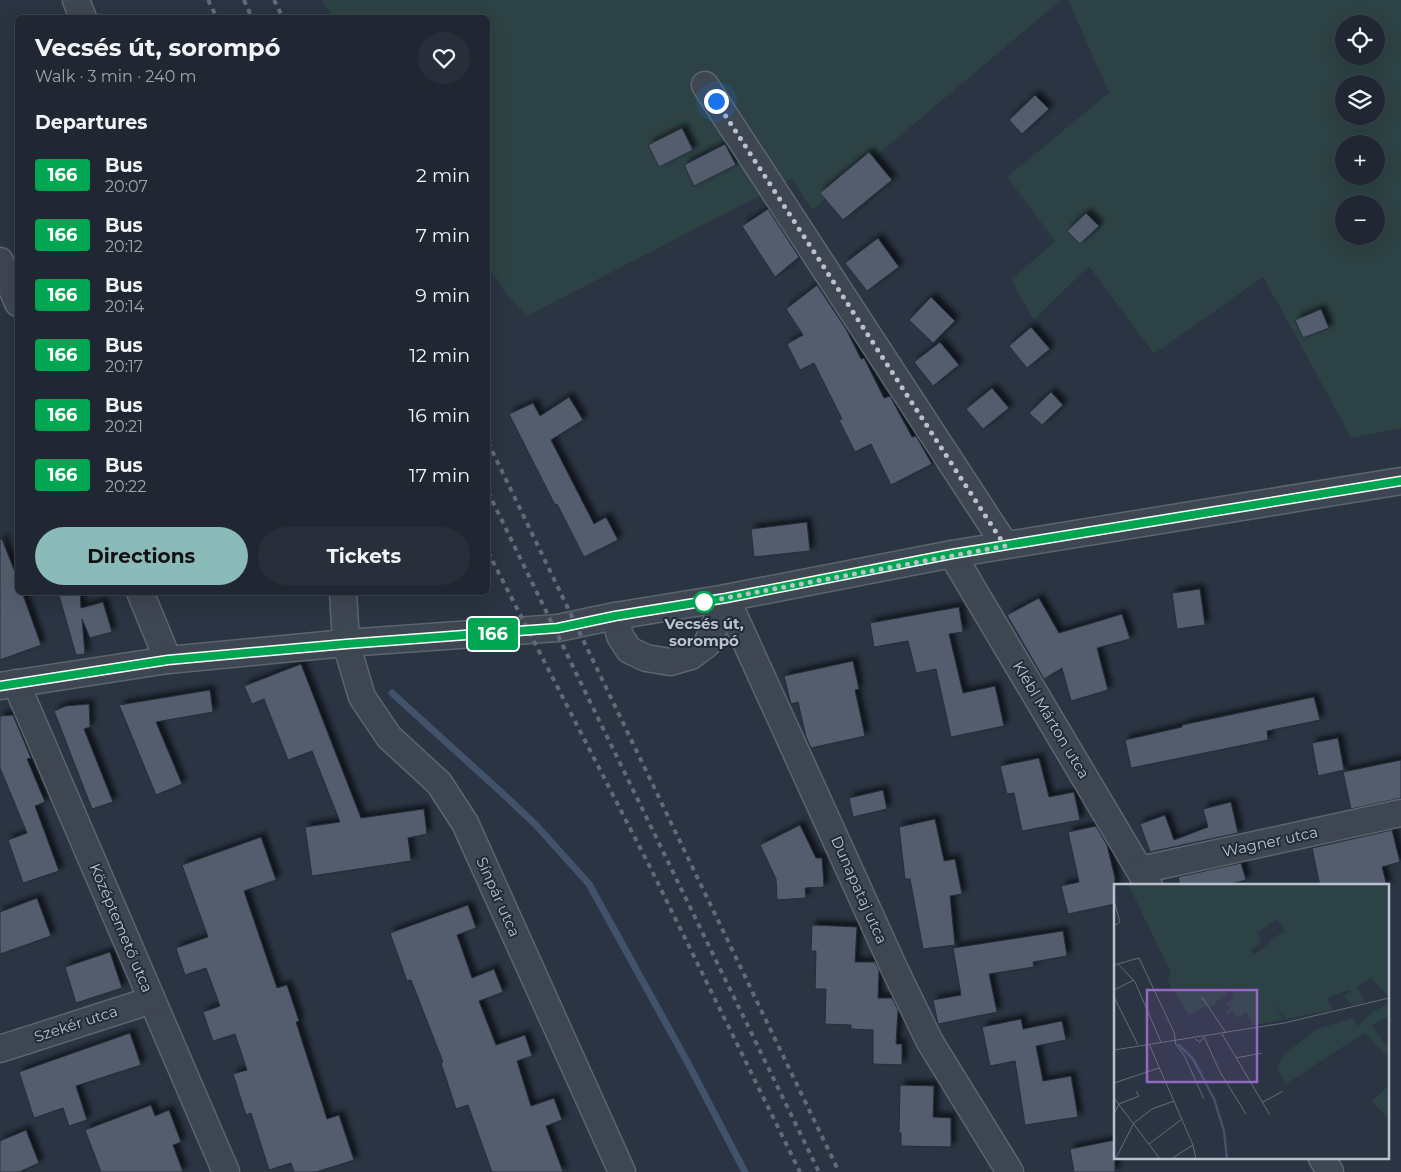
<!DOCTYPE html>
<meta charset="utf-8">
<style>
:root{--surface:#202732;--page:#282f3a;--text:#f1f3f6;--muted:#a2a5ac;--line:#3d444d;--accent:#8bbbb9}
body{margin:0;font-family:Montserrat,sans-serif;background:var(--page);color:var(--text);height:100vh;display:flex;flex-direction:column;font-size:19px;white-space:nowrap}
*{box-sizing:border-box;margin:0}
p{font-size:16px;color:var(--muted)}
.icon{flex:none;width:28px;height:28px;fill:none;stroke:currentColor;stroke-width:2;stroke-linecap:round;stroke-linejoin:round}
.map{position:relative;flex:1;overflow:hidden}
.details{position:absolute;left:15px;top:15px;width:475px;height:580px;display:flex;flex-direction:column;background:var(--surface);border-radius:8px;box-shadow:0 5px 20px #0002,0 0 0 1px var(--line)}
.details>*{flex:none}
.badge{padding:0 10px;border-radius:4px;font-size:18px;line-height:32px}
.tools{position:absolute;left:1335px;top:15px;display:grid;gap:10px}
.tools a{display:grid;place-items:center;width:50px;height:50px;border-radius:50%;background:var(--surface);box-shadow:0 5px 20px #0002,0 0 0 1px var(--line);font-size:25px}
.you{position:absolute;width:25px;height:25px;margin:-12px;border:4px solid #fff;border-radius:50%;background:#1a73e8;box-shadow:0 0 0 8px #1a73e833}
.map>.badge{position:absolute;translate:-50% -50%;box-shadow:0 0 0 2px #fff}
h2{padding:0 20px;font-size:19px;line-height:45px}
.round{display:grid;place-items:center;flex:none;width:52px;height:52px;border-radius:26px;background:var(--page)}
.summary{display:flex;align-items:center;justify-content:space-between;height:85px;padding:0 20px}
h1{font-size:24px;font-weight:700;line-height:38px}
.button{display:flex;gap:10px;margin-top:auto;padding:10px 20px}
.button a{flex:1;height:58px;border-radius:30px;background:var(--accent);color:#111;font-size:20px;font-weight:700;line-height:58px;text-align:center}
.button a+a{background:var(--page);color:var(--text)}
ul{padding:0;list-style:none}
li{display:flex;align-items:center;gap:15px;height:60px;padding:0 20px}
li div{flex:1}
li b{display:block;font-size:19px}
li em{font-style:normal}
li .badge{min-width:55px;font-weight:700;text-align:center}
.map>svg:first-child{display:block}
.green{fill:#2d4244;fill-rule:evenodd}
.lines{fill:none;stroke-linecap:round;stroke-linejoin:round}
.stream{stroke:#41526a;stroke-width:7}
.building{fill:#535d6d;stroke:#242d3a;filter:url(#shadow)}
.minor-casing{stroke:#5c6470;stroke-width:29}
.minor{stroke:#3e4652;stroke-width:26}
.rail{stroke:#606a79;stroke-width:4;stroke-dasharray:5 5;stroke-linecap:butt}
.line-casing{stroke:#fff;stroke-width:11}
.line{stroke:#00a651;stroke-width:8}
.walk{stroke:#bbc1cc;stroke-width:5;stroke-dasharray:0 9}
.stop-dot{fill:#fff;stroke:#00a651;stroke-width:2.5}
.labels{text-anchor:middle;stroke-width:4;stroke-linejoin:round;paint-order:stroke}
.stop-label{font-size:15px;font-weight:bold;fill:#bbc1cc;stroke:#222b38}
.street-label{font-size:15px;fill:#bbc1cc;stroke:#222b38}
.inset-river{fill:none;stroke:#41526a;stroke-width:2.5}
.inset-road{fill:none;stroke:#646c79;stroke-width:1}
.view{fill:#9568c4;fill-opacity:0.15;stroke:#9568c4;stroke-width:2.5}
.inset-edge{fill:none;stroke:#bbc1cc;stroke-width:2.5}
</style>
<div class="map">
<svg width="1401" height="1172" viewBox="0 0 1401 1172">
<defs>
<filter id="shadow"><feDropShadow dx="4.5" dy="-4.5" stdDeviation="2.5" flood-color="#0009"/></filter>
</defs>
<rect width="100%" height="100%" fill="#2a3442"/>
<g class="green">
<path d="M322,0H1061L812,210L792,179L527,316L508,296L488,266V18L332,17Z"/>
<path d="M1068,0H1401V428L1351,438L1302,347L1263,277L1154,354L1089,266L1034,320L1011,280L1055,241L1007,177L1109,93ZM1344,24H1376V56H1344ZM1344,84H1376V116H1344ZM1344,144H1376V176H1344ZM1344,204H1376V236H1344Z"/>
</g>
<g class="lines">
<path class="stream" d="M392,693L501,792L535,824L589,884L689,1065L745,1172"/>
</g>
<g class="building">
<path d="M1035,95L1049,109L1022,134L1009,120Z"/>
<path d="M682,128L693,150L659,167L648,145Z"/>
<path d="M725,144L736,165L694,186L684,165Z"/>
<path d="M869,152L892,180L843,220L820,193Z"/>
<path d="M768,209L799,257L775,277L742,226Z"/>
<path d="M1086,213L1099,226L1080,244L1067,231Z"/>
<path d="M878,238L899,267L867,291L845,263Z"/>
<path d="M817,285L846,329L861,359L864,358L884,398L890,396L912,437L916,436L932,464L891,485L871,444L855,452L839,420L842,419L814,363L800,370L787,344L803,335L786,309Z"/>
<path d="M931,297L955,321L933,343L909,320Z"/>
<path d="M1321,309L1329,328L1303,338L1295,320Z"/>
<path d="M1031,327L1050,349L1027,368L1009,346Z"/>
<path d="M940,342L959,365L933,386L914,362Z"/>
<path d="M992,388L1009,408L983,429L966,409Z"/>
<path d="M1051,392L1063,405L1042,425L1029,413Z"/>
<path d="M569,397L583,420L551,440L594,524L606,517L618,540L584,557L557,504L555,505L509,414L533,403L540,416Z"/>
<path d="M807,522L810,551L754,557L751,529Z"/>
<path d="M0,539H2L18,580V592H22L41,645L0,660Z"/>
<path d="M1200,589L1205,625L1177,629L1172,593Z"/>
<path d="M58,592H80L81,608L103,602L112,632L90,638L82,619L85,654L76,655Z"/>
<path d="M1039,598L1059,633L1122,614L1130,639L1097,648L1108,690L1071,701L1062,668L1044,679L1007,615Z"/>
<path d="M959,607L963,632L949,634L963,693L995,686L1004,726L951,737L936,669L916,673L908,641L874,647L870,623Z"/>
<path d="M853,661L859,689L855,690L865,736L811,748L806,737L798,702L791,704L784,676Z"/>
<path d="M301,664L361,818L424,809L427,834L408,838L411,861L312,876L305,827L340,822L312,751L288,760L264,699L252,704L244,686Z"/>
<path d="M210,690L213,712L156,722L182,784L156,795L119,705Z"/>
<path d="M1314,697L1320,720L1267,731L1268,740L1131,768L1125,740L1182,727V725Z"/>
<path d="M89,704L90,727L84,729L113,802L92,809L54,711L66,706Z"/>
<path d="M13,715L31,758L27,759L45,802L35,806L59,871L23,883L8,840L27,833L0,768V716Z"/>
<path d="M1338,738L1344,770L1318,776L1312,743Z"/>
<path d="M1039,758L1049,797L1074,792L1080,820L1022,831L1014,793L1007,794L1000,766Z"/>
<path d="M1401,760V798L1351,809L1343,772Z"/>
<path d="M883,790L887,809L853,817L849,798Z"/>
<path d="M1231,802L1238,833L1150,852L1140,824L1165,815L1174,840L1208,827L1203,809Z"/>
<path d="M935,819L944,861L955,859L962,894L950,896L955,945L923,949L910,879H905L899,827Z"/>
<path d="M800,825L816,858H822L824,887L805,888L806,898L777,900L776,879L760,845Z"/>
<path d="M1096,826L1107,845L1115,878V904L1068,914L1061,886L1079,882L1068,832Z"/>
<path d="M1392,830L1400,862L1382,867L1387,886H1320L1312,848Z"/>
<path d="M261,837L276,880L244,891L277,988L287,985L299,1021L296,1022L327,1119L339,1115L354,1160L316,1172H294L291,1163L269,1170L251,1113L246,1115L233,1074L247,1070L235,1034L213,1041L203,1012L220,1006L206,968L185,975L176,948L208,937L182,865Z"/>
<path d="M1241,863L1246,880L1223,886H1180L1178,877Z"/>
<path d="M37,898L51,936L0,954V912Z"/>
<path d="M468,905L476,928L457,935L472,978L494,969L503,992L479,1001L496,1045L525,1035L532,1056L517,1061L531,1106L554,1098L562,1120L546,1126L563,1172H492L468,1105L456,1109L441,1063L443,1062L411,980L407,981L390,933Z"/>
<path d="M812,925L857,927L855,962H875L879,970L878,998H892L898,1010L896,1044H902V1065L873,1064V1030L851,1029V1025L825,1024L826,989H815L816,951H811Z"/>
<path d="M1063,931L1067,956L1033,962L1034,967L989,974L997,1012L938,1024L933,1000L961,995L953,948Z"/>
<path d="M110,952L122,988L76,1003L65,967Z"/>
<path d="M1021,1019L1023,1029L1062,1021L1066,1040L1036,1046L1043,1081L1071,1076L1078,1117L1025,1125L1015,1061L990,1066L982,1027Z"/>
<path d="M130,1033L141,1065L76,1086L87,1120L69,1126L63,1108L34,1118L19,1072Z"/>
<path d="M900,1085L934,1086L933,1117L951,1118V1147L901,1146V1133H899Z"/>
<path d="M151,1105L155,1116L169,1110L181,1142L173,1145L183,1172H101L85,1130Z"/>
<path d="M26,1130L39,1163L19,1172H0V1141Z"/>
<path d="M1115,1140V1172H1074L1070,1149Z"/>
</g>
<g class="lines">
<defs>
<g id="minor">
<path d="M76,0L83,18"/>
<path d="M705,85L1005,545"/>
<path d="M0,261L18,303"/>
<path d="M952,554L1149,886"/>
<path d="M140,592L168,660"/>
<path d="M343,592L346,643L362,697L389,737L439,783L465,823L622,1172"/>
<path d="M726,598L895,970L930,1042L1010,1172"/>
<path d="M615,616L620,636L629,650L646,658L670,662L691,656L707,644L726,598"/>
<path d="M16,683L226,1172"/>
<path d="M0,686L168,660L346,643L558,628L615,616L726,598L952,554L1401,481"/>
<path d="M1140,870L1401,813"/>
<path d="M0,1049L152,1000"/>
<path d="M1322,1158L1330,1172"/>
</g>
</defs>
<use href="#minor" class="minor-casing"/>
<use href="#minor" class="minor"/>
<g class="rail">
<path d="M208,0L217,18"/>
<path d="M244,0L252,18"/>
<path d="M274,0L283,18"/>
<path d="M488,442L839,1172"/>
<path d="M488,492L819,1172"/>
<path d="M488,552L651,869L800,1172"/>
</g>
</g>
<g class="lines">
<defs>
<path id="line" d="M0,686L168,660L346,644L558,628L615,616L726,598L952,554L1401,481"/>
</defs>
<use href="#line" class="line-casing"/>
<use href="#line" class="line"/>
<path class="walk" d="M704,602L1005,546L716,101"/>
</g>
<circle class="stop-dot" cx="704" cy="602" r="10"/>
<g class="labels">
<g class="stop-label">
<text x="704" y="629">Vecsés út,<tspan x="704" dy="17">sorompó</tspan></text>
</g>
<g class="street-label">
<text transform="translate(1051 720) rotate(59)" y="5">Klébl Márton utca</text>
<text transform="translate(1270 842) rotate(-12)" y="5">Wagner utca</text>
<text transform="translate(859 890) rotate(66)" y="5">Dunapataj utca</text>
<text transform="translate(498 897) rotate(66)" y="5">Sínpár utca</text>
<text transform="translate(121 928) rotate(67)" y="5">Középtemető utca</text>
<text transform="translate(76 1024) rotate(-18)" y="5">Szekér utca</text>
</g>
</g>
<g transform="translate(1114 884)">
<rect width="275" height="275" fill="#2a3442"/>
<path d="M14,0H275V112L257,94L243,103L251,118L239,121L230,112L236,108L234,106L213,114L218,126L171,135L159,116L170,136L139,141L132,128L124,134L118,127L114,131L112,128L116,125L112,120L120,114L116,106L97,123L95,121L75,131L53,97L57,89ZM162,35L173,49L168,48L140,71L137,66L147,58L144,49ZM275,119V132L257,141L271,160H275V173L250,149L172,200L163,185L168,172L203,145L238,134L244,142L258,128ZM275,201V236L258,217Z" fill="#2d4244" fill-rule="evenodd"/>
<path class="inset-river" d="M64,160L79,175L100,215L110,247L113,275"/>
<path class="inset-road" d="M0,16L6,38L0,42M0,81L25,74L60,148L62,161L70,171L90,215M5,81L21,98L47,158M0,106L20,96M0,113L24,161M88,113L112,149M108,150L156,231M81,155L86,158L90,153L106,188L132,230M35,160L79,261L82,275M0,166L170,139L275,114M122,174L148,169M0,199L45,184M0,214L46,275M149,218L169,207M0,230L5,220L25,212L22,207M35,260L68,235M2,274L20,239L38,225L60,217M57,275L79,261"/>
<path class="view" d="M33,106H143V198H33Z"/>
<rect width="275" height="275" class="inset-edge"/>
</g>
</svg>
<div class="tools">
<a><svg class="icon" aria-label="locate" viewBox="0 0 24 24"><circle cx="12" cy="12" r="6"/><path d="M12 2v4M12 18v4M2 12h4M18 12h4"/></svg></a>
<a><svg class="icon" aria-label="layers" viewBox="0 0 24 24"><path d="M12 4l9 5-9 5-9-5zM3 14l9 5 9-5"/></svg></a>
<a>+</a>
<a>−</a>
</div>
<div class="you" style="left:716px;top:101px"></div>
<b class="badge" style="left:493px;top:634px;background:#00a651;color:#fff">166</b>
<section class="details">
<div class="summary"><div><h1>Vecsés út, sorompó</h1><p>Walk · 3 min · 240 m</p></div><a class="round"><svg class="icon" aria-label="heart" viewBox="0 0 24 24"><path d="M12 20l-8-8c-3-5 5-10 8-4 3-6 11-1 8 4z"/></svg></a></div>
<h2>Departures</h2>
<ul>
<li><span class="badge" style="background:#00a651;color:#fff">166</span><div><b>Bus</b><p>20:07</p></div><em>2 min</em></li>
<li><span class="badge" style="background:#00a651;color:#fff">166</span><div><b>Bus</b><p>20:12</p></div><em>7 min</em></li>
<li><span class="badge" style="background:#00a651;color:#fff">166</span><div><b>Bus</b><p>20:14</p></div><em>9 min</em></li>
<li><span class="badge" style="background:#00a651;color:#fff">166</span><div><b>Bus</b><p>20:17</p></div><em>12 min</em></li>
<li><span class="badge" style="background:#00a651;color:#fff">166</span><div><b>Bus</b><p>20:21</p></div><em>16 min</em></li>
<li><span class="badge" style="background:#00a651;color:#fff">166</span><div><b>Bus</b><p>20:22</p></div><em>17 min</em></li>
</ul>
<div class="button"><a>Directions</a><a>Tickets</a></div>
</section>
</div>
